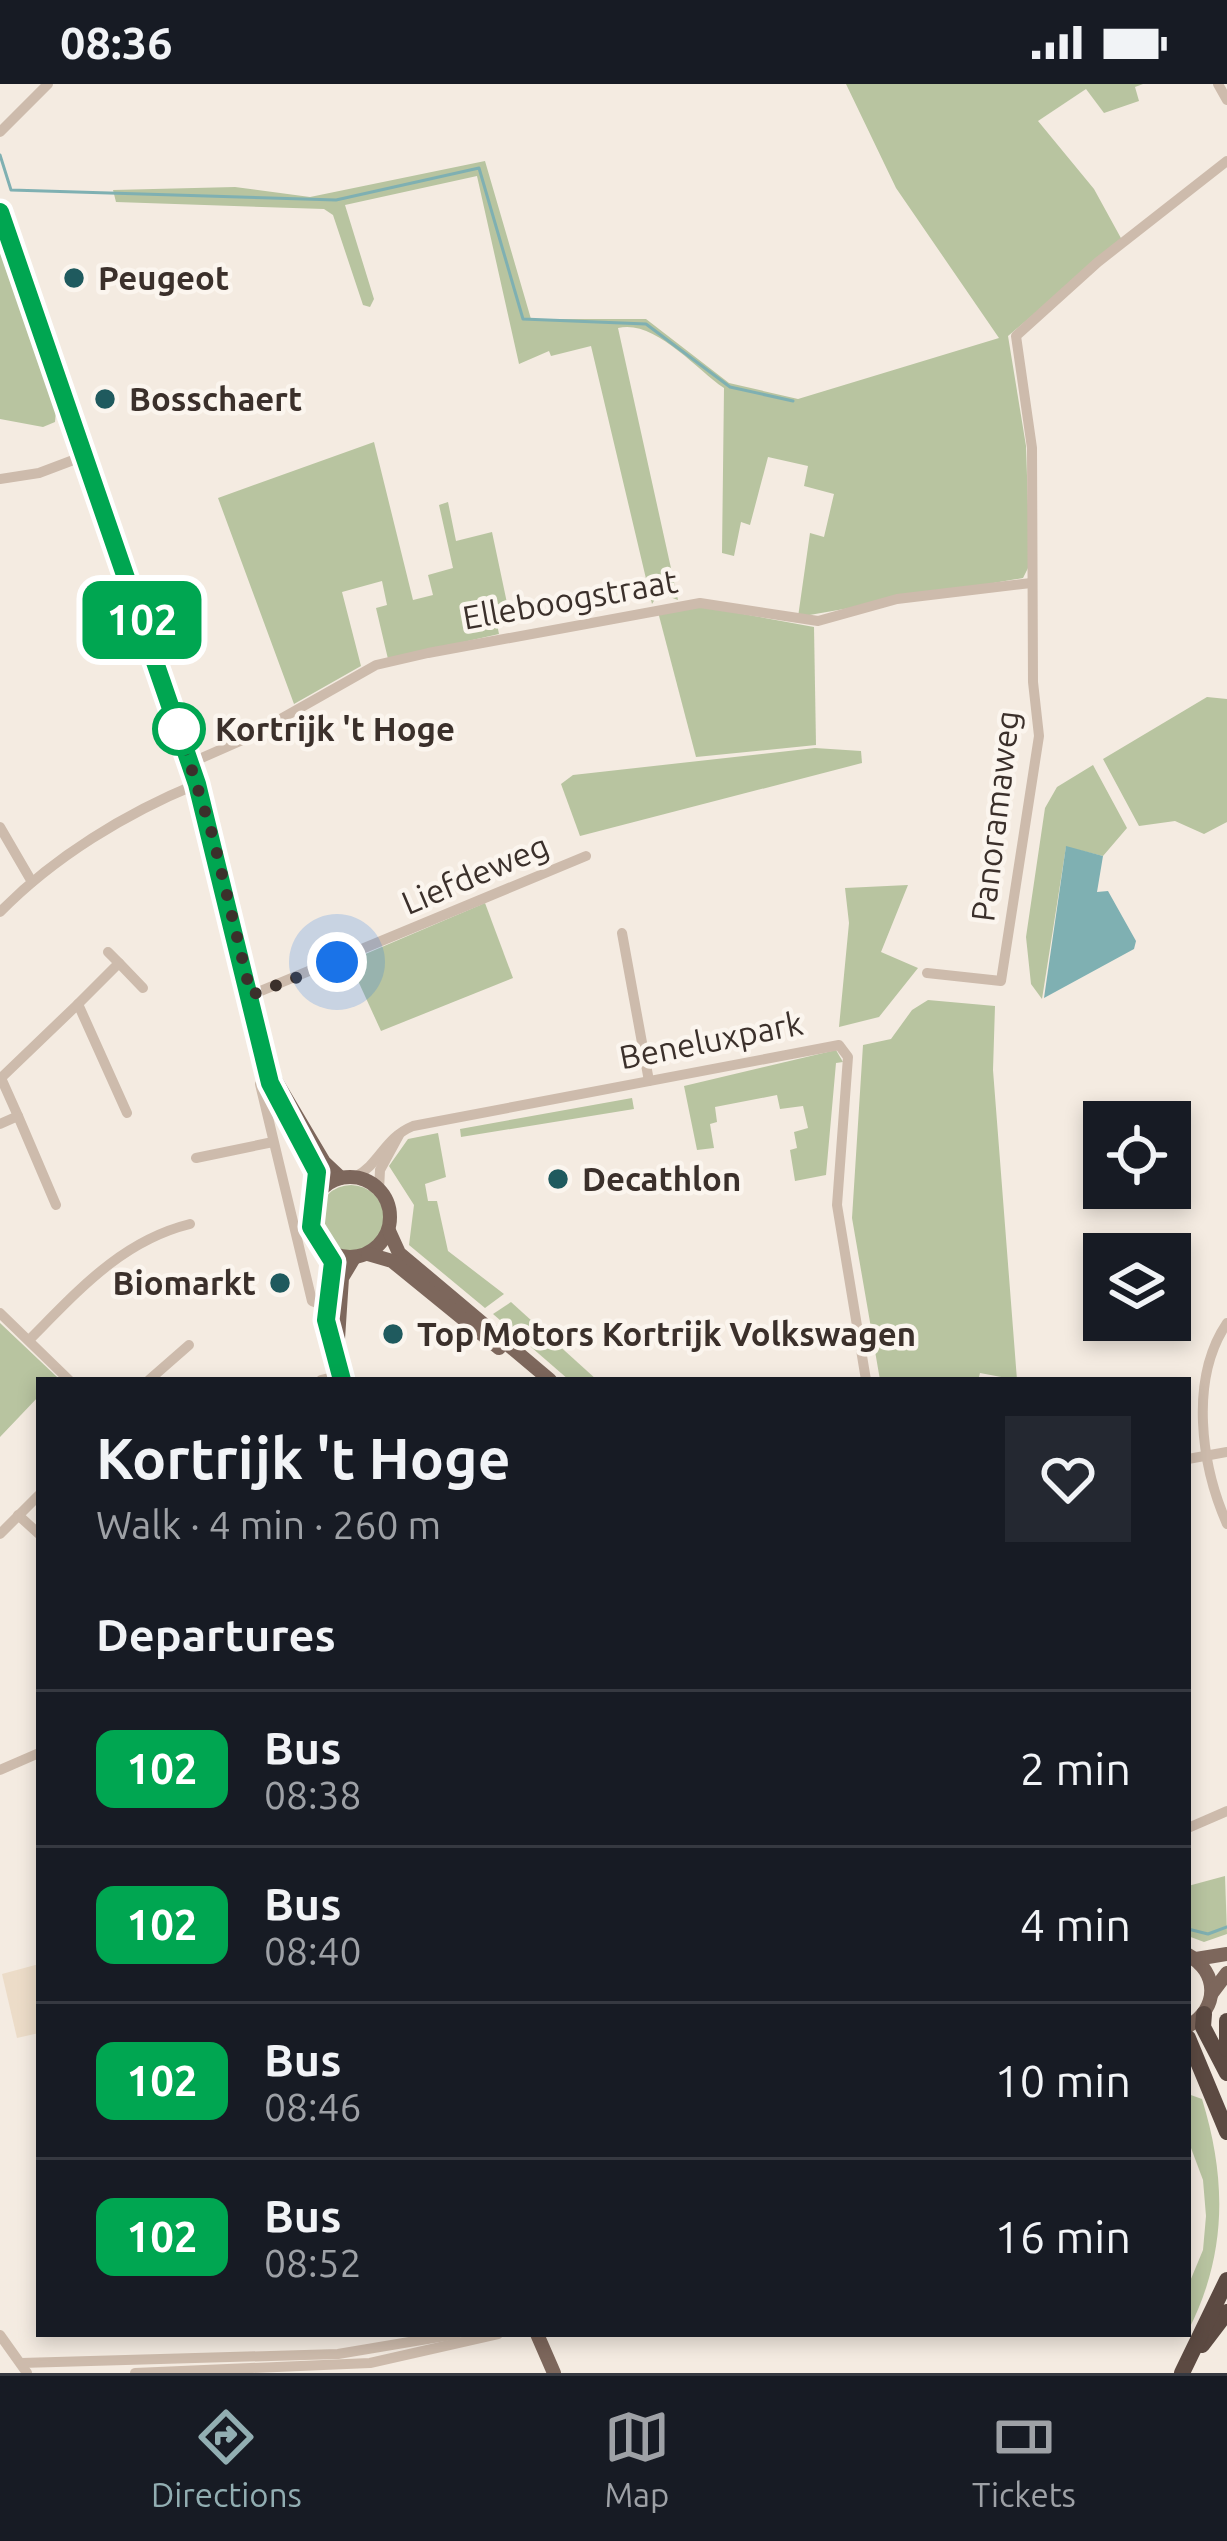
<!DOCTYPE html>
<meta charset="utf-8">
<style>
:root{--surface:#171b24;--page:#242831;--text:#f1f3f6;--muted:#9ea1a6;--line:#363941;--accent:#92aeb2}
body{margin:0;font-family:Ubuntu,sans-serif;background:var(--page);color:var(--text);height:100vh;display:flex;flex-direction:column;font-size:45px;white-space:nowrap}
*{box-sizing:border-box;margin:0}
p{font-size:39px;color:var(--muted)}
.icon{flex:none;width:66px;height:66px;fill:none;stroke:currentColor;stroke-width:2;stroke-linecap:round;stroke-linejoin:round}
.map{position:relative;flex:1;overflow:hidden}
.drawer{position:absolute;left:36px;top:1293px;width:1155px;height:960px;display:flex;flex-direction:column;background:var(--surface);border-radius:0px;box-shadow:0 6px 18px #0003}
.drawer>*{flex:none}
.badge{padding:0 24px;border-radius:18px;font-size:42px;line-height:78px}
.controls{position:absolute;left:1083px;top:1017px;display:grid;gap:24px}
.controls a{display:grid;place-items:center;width:108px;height:108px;border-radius:0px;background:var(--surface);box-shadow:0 6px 18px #0003;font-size:60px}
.you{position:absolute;width:60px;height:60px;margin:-30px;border:9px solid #fff;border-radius:50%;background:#1a73e8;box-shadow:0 0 0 18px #1a73e833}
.map>.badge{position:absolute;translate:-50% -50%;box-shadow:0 0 0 6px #fff}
h2{padding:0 60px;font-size:45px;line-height:108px}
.round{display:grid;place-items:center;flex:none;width:126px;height:126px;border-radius:0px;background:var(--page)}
.summary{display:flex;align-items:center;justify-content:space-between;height:204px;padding:0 60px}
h1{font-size:57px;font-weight:700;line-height:90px}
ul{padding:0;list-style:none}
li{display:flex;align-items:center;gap:36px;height:156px;padding:0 60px;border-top:3px solid var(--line)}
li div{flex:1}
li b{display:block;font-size:45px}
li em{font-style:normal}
li .badge{min-width:132px;font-weight:700;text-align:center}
.status{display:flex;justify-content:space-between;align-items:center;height:84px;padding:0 60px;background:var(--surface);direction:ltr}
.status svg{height:33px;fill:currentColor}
.tab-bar{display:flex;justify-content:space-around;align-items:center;height:168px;border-top:3px solid var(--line);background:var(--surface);font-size:33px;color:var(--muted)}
.tab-bar a{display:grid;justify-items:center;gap:6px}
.tab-bar .current{color:var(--accent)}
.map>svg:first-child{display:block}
.green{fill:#b8c4a0}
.plaza{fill:#ecdcc8}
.water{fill:#7fb0b2}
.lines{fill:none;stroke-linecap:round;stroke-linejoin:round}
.stream{stroke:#7fb0b2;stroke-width:3}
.minor{stroke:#cdbbac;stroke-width:10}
.major{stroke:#7d675c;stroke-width:14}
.highway{stroke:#5c4a42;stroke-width:16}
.line-casing{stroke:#fff;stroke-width:27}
.line{stroke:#00a651;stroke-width:18}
.walk{stroke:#3b302b;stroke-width:12;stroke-dasharray:0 21.6}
.poi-dot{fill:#1f5a5e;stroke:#fbf5ee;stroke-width:4.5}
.stop-dot{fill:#fff;stroke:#00a651;stroke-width:6}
.labels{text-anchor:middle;stroke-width:9;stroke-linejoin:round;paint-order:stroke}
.poi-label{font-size:33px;font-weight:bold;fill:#3b302b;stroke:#fbf5ee;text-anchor:start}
.street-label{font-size:33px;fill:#3b302b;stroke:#fbf5ee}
.stop-label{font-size:33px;font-weight:bold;fill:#3b302b;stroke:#fbf5ee;text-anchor:start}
</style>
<div class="status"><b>08:36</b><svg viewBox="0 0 49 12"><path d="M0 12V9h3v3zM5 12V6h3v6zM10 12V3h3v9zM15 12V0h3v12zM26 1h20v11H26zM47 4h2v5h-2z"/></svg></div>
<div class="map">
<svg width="1227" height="2289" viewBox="0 0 1227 2289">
<rect width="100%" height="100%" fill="#f4ebe1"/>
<g class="green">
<path d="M846,0H1143L1135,3L1139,17L1104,29L1086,5L1038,37L1094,105L1122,156L1008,252L1026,362L1030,480L1023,494L798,533L810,449L824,453L834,410L804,402L808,382L768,373L750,441L741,438L734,472L722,469L724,304C695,284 654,235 618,244L678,516L659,509L652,520L591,262L551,272L549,267L519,280L477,92L345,121L374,215L370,223L363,221L333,131L324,125L116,118L113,106L235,103L310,113L485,77L531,235H646L729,299L798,315L999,254L896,104Z"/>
<path d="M0,164L56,327L55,338L43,343L0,335Z"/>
<path d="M374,358L413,516L433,511L428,491L453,484L439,421L448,418L456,457L492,448L507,519L493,521L499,550L388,575L376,524L387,521L382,497L342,508L361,582L294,620L218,414Z"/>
<path d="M699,522L814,543L816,661L696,673L658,528Z"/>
<path d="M1207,613L1227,615V738L1204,750L1175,737L1139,742L1103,675Z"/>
<path d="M815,664L861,667L862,679L580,752L561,700L573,691Z"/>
<path d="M1093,681L1127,744L1103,772L1066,763L1042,915L1031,900L1026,853L1045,724L1057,703Z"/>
<path d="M908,801L881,868L918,884L879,933L839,943L849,839L845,804Z"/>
<path d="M485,819L513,894L381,947L349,877Z"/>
<path d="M928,916L995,922L993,986L1017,1296L980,1289L979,1293L995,1296H880L852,1134L863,961L891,955L912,926Z"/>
<path d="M836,966L843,978L836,979L826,1091L795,1097L790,1066L797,1064L794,1048L808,1044L803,1022L780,1025L777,1011L715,1023L717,1038L710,1040L714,1064L697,1066L684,1002Z"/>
<path d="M632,1014L634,1025L461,1053L460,1045Z"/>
<path d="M438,1049L446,1093L425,1100L428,1117H437L448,1167L504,1210L485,1224L409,1161L414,1121L389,1082L408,1055Z"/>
<circle cx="351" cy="1134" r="33"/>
<path d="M511,1218L597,1296H569L493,1230Z"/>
<path d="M0,1239L57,1293L39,1296V1312L0,1353Z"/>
<path d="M1225,1792L1227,1850L1204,1858L1188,1852V1802Z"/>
<path d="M1188,2010L1202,2015C1227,2096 1227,2171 1188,2247V2202L1203,2166L1206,2132L1203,2096L1188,2056Z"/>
</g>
<path class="plaza" d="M39,1880V1949L17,1954L2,1890Z"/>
<path class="water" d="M1066,762L1103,772L1097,808L1108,807L1136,857L1134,865L1044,914Z"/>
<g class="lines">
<g class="stream">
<path d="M0,71L11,106L336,116L479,84L523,235L646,240L730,303L793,317"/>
<path d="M1188,1845L1208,1850L1227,1843"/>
</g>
<g class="minor">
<path d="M1218,0L1227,16"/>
<path d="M0,48L48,0"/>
<path d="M0,395L39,389L84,372"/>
<path d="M190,679L247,654L376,581L428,569L700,519L818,537L897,515L1031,499"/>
<path d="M0,743L32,798"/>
<path d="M0,828C54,773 126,729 197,700"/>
<path d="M622,849L649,997"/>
<path d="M119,879L143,904"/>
<path d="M927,889L1001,897L1039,652L1033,598L1032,364L1016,252L1098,178L1227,77"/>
<path d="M251,911L586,772"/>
<path d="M78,920L119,879L108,868"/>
<path d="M260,1000L312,1217L330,1224"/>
<path d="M18,1032L1,994L78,920L127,1029"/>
<path d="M0,1040L18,1032L56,1121"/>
<path d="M196,1074L273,1058"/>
<path d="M355,1093C380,1080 384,1054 413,1042L839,961L848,973L837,1121L866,1296"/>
<path d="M379,1106L380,1086L399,1051"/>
<path d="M0,1229L69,1296"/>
<path d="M1227,1239C1189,1295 1201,1381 1227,1440"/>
<path d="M29,1256C77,1208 121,1157 190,1140"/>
<path d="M149,1296L189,1261"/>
<path d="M321,1296L341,1291"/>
<path d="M1188,1375L1227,1368"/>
<path d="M18,1431L39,1450"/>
<path d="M0,1450L39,1411"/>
<path d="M0,1686L39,1669"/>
<path d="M1188,1744L1227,1727"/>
<path d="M0,2251L27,2289"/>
<path d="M21,2279L338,2270L457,2250"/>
<path d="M135,2289L370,2279L498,2250"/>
</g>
<g class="major">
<path d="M0,128L197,700L270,999L317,1088L319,1107"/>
<path d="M270,987L324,1078L341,1094"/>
<circle cx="350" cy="1133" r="40"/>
<path d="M389,1147L399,1169L550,1296"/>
<path d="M329,1168L334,1186L326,1236L341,1291"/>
<path d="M368,1170L392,1177L499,1264"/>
<path d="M338,1255L342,1194L354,1174"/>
<path d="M1188,1871C1219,1888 1219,1925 1188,1942"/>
<path d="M1196,1875L1227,1870"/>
<path d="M1212,1909L1227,1889"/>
<path d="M537,2250L554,2289"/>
</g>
<g class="highway">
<path d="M1204,1930L1203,1943L1227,1989"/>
<path d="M1227,1937V1965"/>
<path d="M1188,1954L1227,2048"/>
<path d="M1202,2261L1227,2228"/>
<path d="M1182,2289L1227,2196"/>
</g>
</g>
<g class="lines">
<defs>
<path id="line" d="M0,128L197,700L270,999L317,1088L311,1143L333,1178L326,1236L342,1296"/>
</defs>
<use href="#line" class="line-casing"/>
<use href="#line" class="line"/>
<path class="walk" d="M179,645L213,753L251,911L337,878"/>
</g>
<g class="poi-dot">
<circle cx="74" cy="194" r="12"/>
<circle cx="105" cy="315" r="12"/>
<circle cx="558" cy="1095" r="12"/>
<circle cx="280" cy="1199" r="12"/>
<circle cx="393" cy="1250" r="12"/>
</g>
<circle class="stop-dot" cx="179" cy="645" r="24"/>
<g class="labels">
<g class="poi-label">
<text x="98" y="206">Peugeot</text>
<text x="129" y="327">Bosschaert</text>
<text x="582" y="1107">Decathlon</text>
<text x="256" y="1211" text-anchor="end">Biomarkt</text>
<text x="417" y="1262">Top Motors Kortrijk Volkswagen</text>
</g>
<g class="street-label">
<text transform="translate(570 515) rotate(-10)" y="12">Elleboogstraat</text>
<text transform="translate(995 732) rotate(-83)" y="12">Panoramaweg</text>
<text transform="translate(475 790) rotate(-23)" y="12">Liefdeweg</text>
<text transform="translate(711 956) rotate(-11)" y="12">Beneluxpark</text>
</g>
<g class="stop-label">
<text x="215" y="657">Kortrijk 't Hoge</text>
</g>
</g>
</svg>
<div class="controls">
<a><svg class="icon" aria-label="locate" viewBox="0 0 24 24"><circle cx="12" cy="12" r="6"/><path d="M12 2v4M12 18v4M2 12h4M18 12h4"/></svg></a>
<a><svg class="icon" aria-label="layers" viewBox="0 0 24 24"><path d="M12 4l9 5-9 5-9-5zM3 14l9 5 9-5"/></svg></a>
</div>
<div class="you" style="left:337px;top:878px"></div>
<b class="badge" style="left:142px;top:536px;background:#00a651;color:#fff">102</b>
<section class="drawer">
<div class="summary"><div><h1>Kortrijk 't Hoge</h1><p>Walk · 4 min · 260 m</p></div><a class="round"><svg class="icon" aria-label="heart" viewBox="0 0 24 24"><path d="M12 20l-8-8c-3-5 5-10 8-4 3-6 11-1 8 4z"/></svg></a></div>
<h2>Departures</h2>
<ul>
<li><span class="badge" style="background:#00a651;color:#fff">102</span><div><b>Bus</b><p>08:38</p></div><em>2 min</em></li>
<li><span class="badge" style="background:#00a651;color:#fff">102</span><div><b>Bus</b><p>08:40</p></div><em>4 min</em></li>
<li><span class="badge" style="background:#00a651;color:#fff">102</span><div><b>Bus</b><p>08:46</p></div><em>10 min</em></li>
<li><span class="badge" style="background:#00a651;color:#fff">102</span><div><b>Bus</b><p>08:52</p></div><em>16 min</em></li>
</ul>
</section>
</div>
<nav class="tab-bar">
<a class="current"><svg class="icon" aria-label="directions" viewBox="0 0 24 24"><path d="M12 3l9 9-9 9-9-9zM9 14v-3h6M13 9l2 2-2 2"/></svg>Directions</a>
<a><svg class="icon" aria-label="map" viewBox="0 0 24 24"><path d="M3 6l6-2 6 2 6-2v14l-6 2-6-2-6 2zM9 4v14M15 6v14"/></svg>Map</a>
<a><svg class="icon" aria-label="tickets" viewBox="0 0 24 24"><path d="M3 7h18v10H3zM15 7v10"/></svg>Tickets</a>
</nav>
